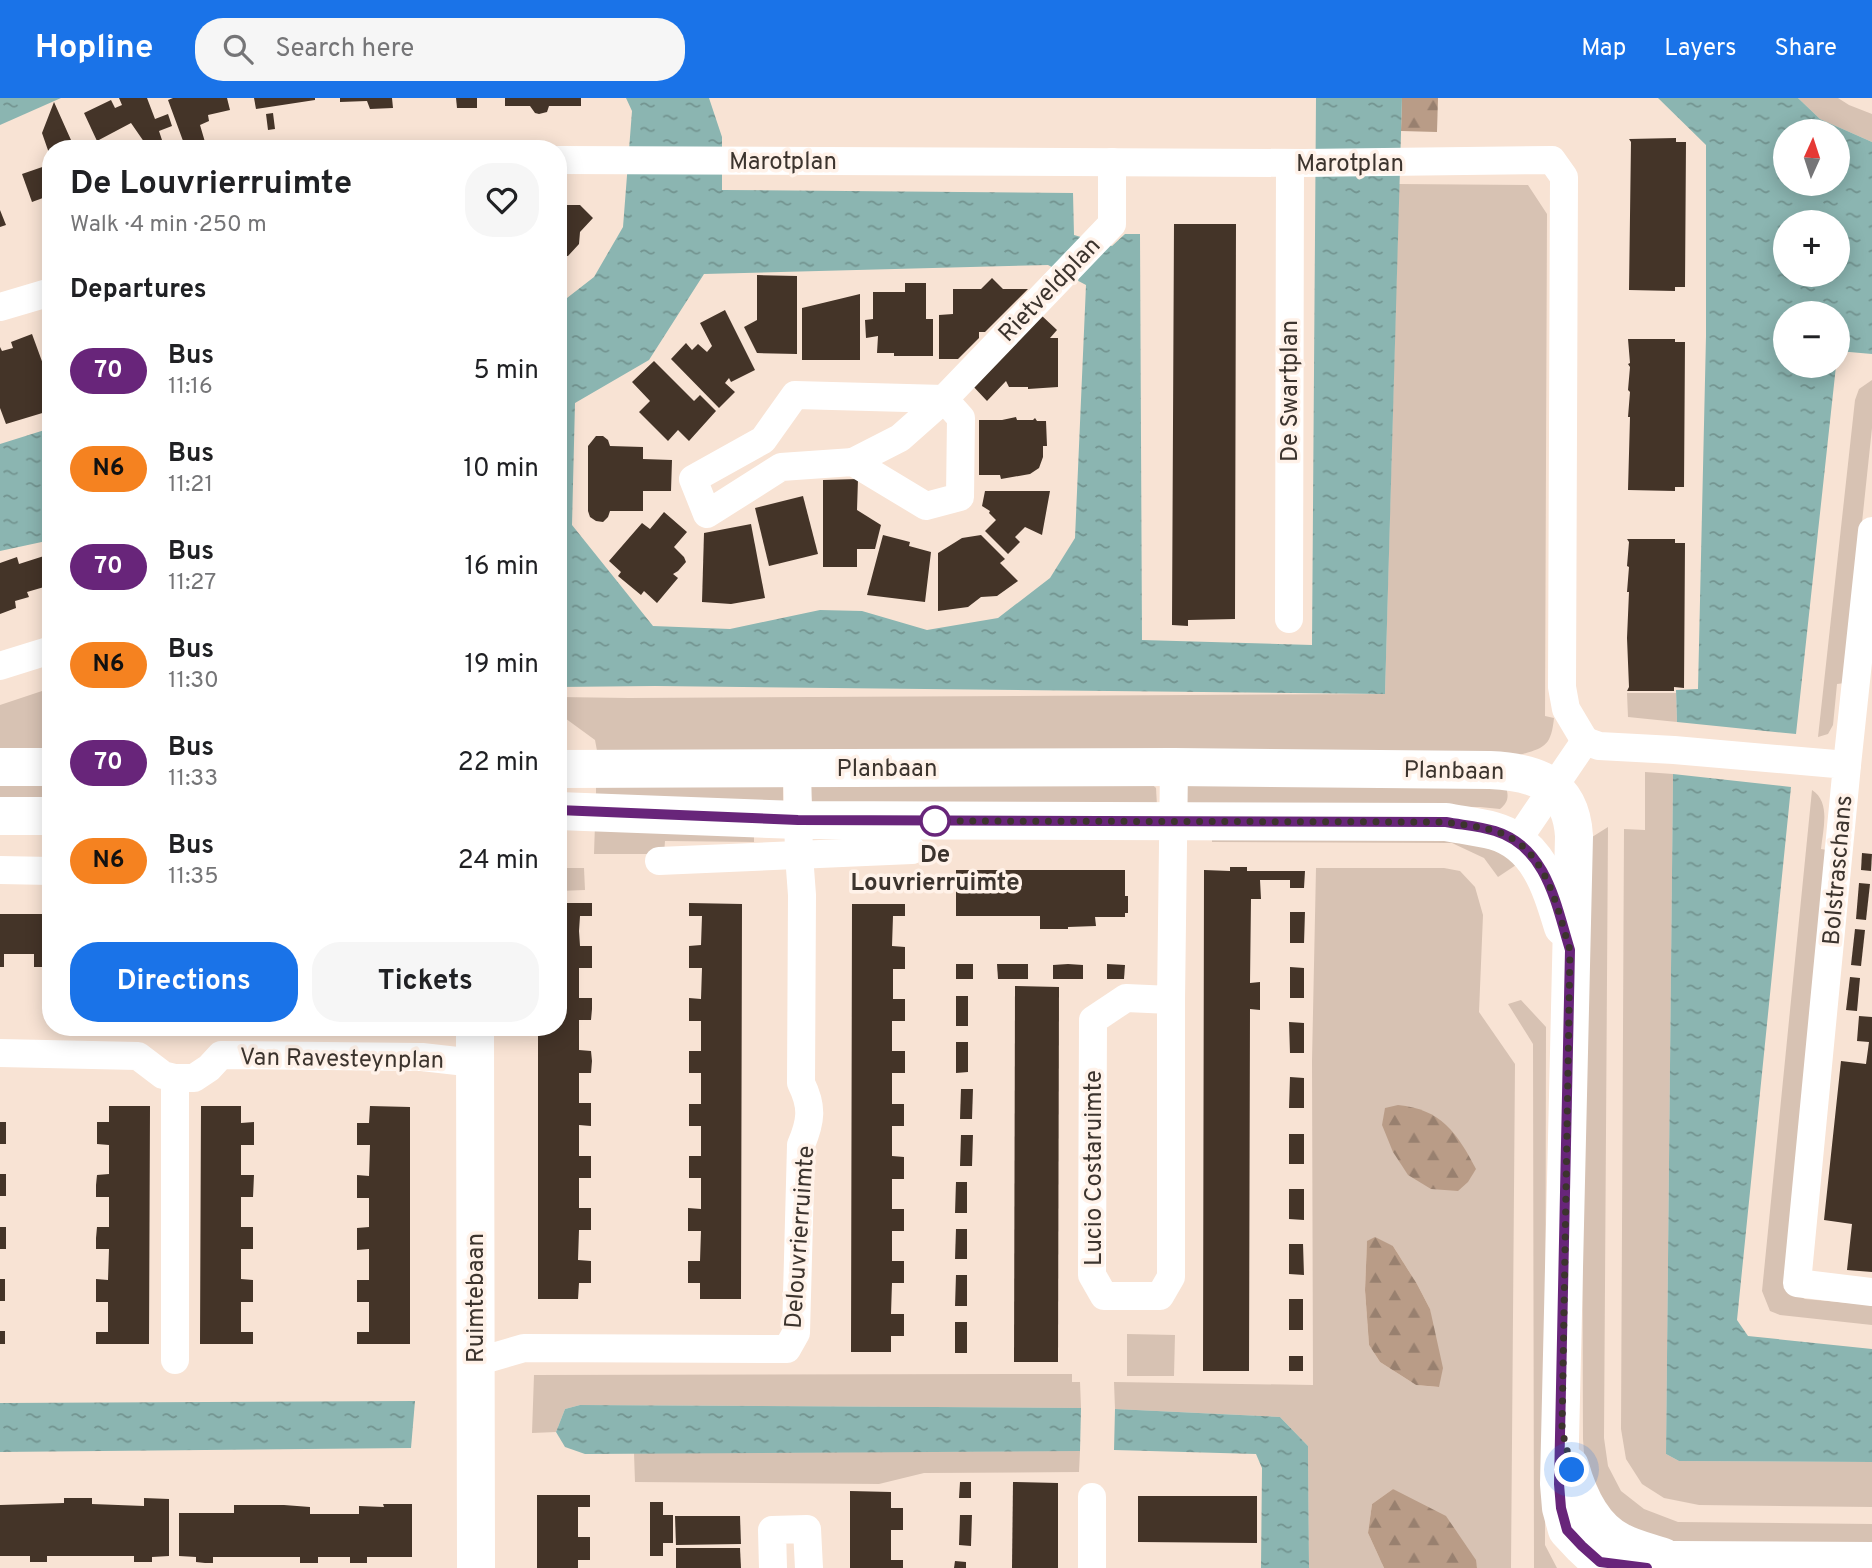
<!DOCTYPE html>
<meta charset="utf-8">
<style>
:root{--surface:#fff;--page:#f6f6f6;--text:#202124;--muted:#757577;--accent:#1a73e8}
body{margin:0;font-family:Overpass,sans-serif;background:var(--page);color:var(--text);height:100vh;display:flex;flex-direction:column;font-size:26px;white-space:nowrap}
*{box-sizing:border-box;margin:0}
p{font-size:23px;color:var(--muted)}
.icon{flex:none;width:38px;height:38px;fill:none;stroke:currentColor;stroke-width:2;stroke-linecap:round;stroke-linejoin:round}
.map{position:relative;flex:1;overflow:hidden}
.sheet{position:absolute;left:42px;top:42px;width:525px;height:896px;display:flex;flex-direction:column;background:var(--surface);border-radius:28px;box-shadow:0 4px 18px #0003}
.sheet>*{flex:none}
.badge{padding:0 14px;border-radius:23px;font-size:24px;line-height:46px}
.needle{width:46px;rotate:3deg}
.fabs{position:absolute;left:1773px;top:21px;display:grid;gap:14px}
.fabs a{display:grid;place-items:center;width:77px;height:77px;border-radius:50%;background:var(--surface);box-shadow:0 4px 18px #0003;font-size:35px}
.you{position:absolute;width:35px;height:35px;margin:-18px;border:5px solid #fff;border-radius:50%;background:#1a73e8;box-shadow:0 0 0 10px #1a73e833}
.map>.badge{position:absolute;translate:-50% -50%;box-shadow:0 0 0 4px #fff}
h2{padding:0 28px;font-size:26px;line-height:63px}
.round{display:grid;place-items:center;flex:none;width:74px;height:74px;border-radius:28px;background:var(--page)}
.summary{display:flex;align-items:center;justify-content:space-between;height:119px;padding:0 28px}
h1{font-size:33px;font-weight:700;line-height:52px}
.button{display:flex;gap:14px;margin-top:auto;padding:14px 28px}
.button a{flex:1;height:80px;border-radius:28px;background:var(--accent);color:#fff;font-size:28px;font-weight:700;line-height:80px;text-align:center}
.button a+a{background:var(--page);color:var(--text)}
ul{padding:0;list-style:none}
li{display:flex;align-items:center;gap:21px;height:98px;padding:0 28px}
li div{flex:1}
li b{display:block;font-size:26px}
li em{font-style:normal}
li .badge{min-width:77px;font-weight:700;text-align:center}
header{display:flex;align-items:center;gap:42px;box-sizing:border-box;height:98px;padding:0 35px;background:var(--accent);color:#fff}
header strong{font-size:33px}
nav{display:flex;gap:38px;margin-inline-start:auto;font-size:24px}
.search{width:490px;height:63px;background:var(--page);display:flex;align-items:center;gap:18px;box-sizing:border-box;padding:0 24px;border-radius:28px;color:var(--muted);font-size:26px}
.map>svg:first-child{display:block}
.green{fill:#d7c2b3;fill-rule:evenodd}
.forest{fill:url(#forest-firs)}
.water{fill:url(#water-ripples);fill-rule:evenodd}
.building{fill:#443428}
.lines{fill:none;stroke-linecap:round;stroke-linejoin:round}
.street{stroke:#fff;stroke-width:28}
.secondary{stroke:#fff;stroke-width:38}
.line-casing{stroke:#fff;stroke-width:16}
.line{stroke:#68257a;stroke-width:10}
.walk{stroke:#3c342e;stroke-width:7;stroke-dasharray:0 12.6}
.stop-dot{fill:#fff;stroke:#68257a;stroke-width:3.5}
.labels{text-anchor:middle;stroke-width:7;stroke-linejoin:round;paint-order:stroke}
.street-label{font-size:24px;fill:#3c342e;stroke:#fff2e9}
.stop-label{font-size:24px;font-weight:bold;fill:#3c342e;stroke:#fff2e9}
</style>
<header>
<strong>Hopline</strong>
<div class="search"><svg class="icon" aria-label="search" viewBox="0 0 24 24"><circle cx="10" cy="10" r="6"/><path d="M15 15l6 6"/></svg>Search here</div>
<nav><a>Map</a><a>Layers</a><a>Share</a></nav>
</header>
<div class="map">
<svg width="1872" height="1470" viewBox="0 0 1872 1470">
<defs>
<pattern id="forest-firs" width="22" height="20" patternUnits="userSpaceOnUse" patternTransform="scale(1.75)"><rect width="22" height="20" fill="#b99c87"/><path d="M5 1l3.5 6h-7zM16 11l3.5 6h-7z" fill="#98806f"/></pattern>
<pattern id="water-ripples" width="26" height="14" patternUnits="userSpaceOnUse" patternTransform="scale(1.75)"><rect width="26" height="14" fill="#8bb5b1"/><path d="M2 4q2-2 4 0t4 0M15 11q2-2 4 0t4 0" fill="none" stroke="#739490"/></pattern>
</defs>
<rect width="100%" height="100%" fill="#f8e3d4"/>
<g class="green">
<path d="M1798,0H1838L1849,7L1872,16V44L1820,21Z"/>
<path d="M1399,86L1528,87L1547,116L1545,618L1554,620C1551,648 1545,650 1519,657L598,658L595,642L558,615V599L629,600L1385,596Z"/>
<path d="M1872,282V330L1845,585L1837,586L1833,627L1828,636L1818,639L1855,302L1859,291Z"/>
<path d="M51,590V652H0V607Z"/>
<path d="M1627,595H1676L1677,624L1628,619Z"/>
<path d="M1645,674L1673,676L1666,1356L1679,1363L1872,1364V1409L1699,1407L1664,1400L1642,1386L1626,1361L1621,1331L1624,731L1645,732Z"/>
<rect x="0" y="678" width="51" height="25"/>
<path d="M1145,680L1156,690L1157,708L812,707L810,689Z"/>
<path d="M1195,681L1505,686C1509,697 1509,704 1500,711L1480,709L1185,707V689Z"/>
<path d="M596,682L783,689V709L596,703Z"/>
<path d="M1812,692C1831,704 1823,731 1821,751L1827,752L1793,1195L1805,1201L1872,1207V1227L1780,1217L1770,1213L1762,1193Z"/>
<path d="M595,726L754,730V744L665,743L664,756H594Z"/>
<path d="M1608,729L1604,1340L1608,1368L1621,1393L1644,1411L1678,1424L1872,1426V1445H1663C1627,1430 1600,1414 1587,1375C1584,1365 1584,1352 1583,1341L1581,746Z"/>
<path d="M1212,730L1468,732L1522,763L1498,779L1484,760L1452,745L1212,744Z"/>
<path d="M558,770H584L585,792L558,793Z"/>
<path d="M1316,770H1444L1460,773L1475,789L1483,817L1479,914L1515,966L1511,1470H1477L1475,1462L1393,1391L1372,1406L1368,1435L1384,1470H1309L1308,1348L1280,1319L1115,1311L1114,1284L1313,1287L1312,963ZM1367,1144L1393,1148L1417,1186L1430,1211L1438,1289L1416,1287L1380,1264L1369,1247L1365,1192Z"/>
<path d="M1521,902L1546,929L1545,1447L1557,1470H1534L1533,946L1508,906Z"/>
<path d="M1127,1236L1175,1237L1174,1278H1127Z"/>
<path d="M1072,1276V1284H1080L1081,1310L580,1307L565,1311L556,1334L532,1335L534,1277Z"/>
<path d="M1080,1353L1079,1374L924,1375L879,1386L635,1384L634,1355Z"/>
</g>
<g class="forest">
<path d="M1402,0H1438L1437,34L1401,33Z"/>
<path d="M1398,1007C1441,1011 1457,1035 1476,1071L1468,1084L1458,1093L1431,1091L1408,1077L1393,1054L1382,1027L1385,1010Z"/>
<path d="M1375,1139L1393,1148L1417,1186L1430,1211L1443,1270L1439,1289L1416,1287L1380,1264L1369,1247L1365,1192L1367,1143Z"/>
<path d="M1393,1391L1446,1418L1476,1462L1477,1470H1384L1368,1435L1372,1406Z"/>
</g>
<g class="water">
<path d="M0,0H61L0,27Z"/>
<path d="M626,0H709L722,39V92L1073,95L1074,137L1112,148L1125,136H1140L1142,542L1312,547L1316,0H1402L1385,596L655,588L558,589V207L594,179L623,129L632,13ZM1048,167L1086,187L1075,440L1050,480L998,520L927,532L862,513L820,512L730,531L653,528L572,427L575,305L649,262L704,176Z"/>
<path d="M1658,0H1798L1820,21L1872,44V256L1838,253V257V215H1785V268H1836L1796,636L1677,624L1676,592L1698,591L1706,238V47ZM1785,33H1838V86H1785ZM1785,124H1838V177H1785Z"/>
<path d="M51,330V442L0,453V346Z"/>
<path d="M1673,676L1791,689L1737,1222L1748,1238L1872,1251V1364L1679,1363L1666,1356Z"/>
<path d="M415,1303L411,1350L0,1354V1305Z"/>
<path d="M580,1307L1081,1310L1080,1353L585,1356L565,1349L556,1334L565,1311Z"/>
<path d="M1115,1311L1280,1319L1308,1348L1309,1470H1261L1262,1370L1256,1356L1114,1352Z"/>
</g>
<g class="building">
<path d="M119,0H147L155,21L168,16L172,28L159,33L165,51H149L131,25L97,43L84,15L111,2L115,10L122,7Z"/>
<path d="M173,0H227L230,12L208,17L209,23L200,27L205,44L186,51L168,2Z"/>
<path d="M254,0H315V2L256,11Z"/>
<path d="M340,0H392L393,10L370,11L367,3L340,4Z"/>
<path d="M456,0H477V10H457Z"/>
<path d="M505,0H581V8H549L547,14L539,16L535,15L530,8H505Z"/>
<path d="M54,4L75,51H51L50,58L42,35Z"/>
<path d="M273,15L275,31L268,32L266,16Z"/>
<path d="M1676,40V44H1686L1685,189H1675V193L1629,192L1631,44L1629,41Z"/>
<path d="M51,66V97L32,104L22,76Z"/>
<path d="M558,107H580L593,120L580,134L579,146L568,158H558Z"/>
<path d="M0,112L6,127L0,129Z"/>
<path d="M1174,126H1236L1235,521L1188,522V528L1172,527Z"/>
<path d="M757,177L797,178V256L757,255L744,229L757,222Z"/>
<path d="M992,180L1003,191H1028L985,234H979V240L958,261H939V217L953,216V191H981Z"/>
<path d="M905,185H926V221H933V258H894V255H877L878,238L866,240L865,222L873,221V194H905Z"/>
<path d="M860,196V262H802V210Z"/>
<path d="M725,212L755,272L731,284L729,280L725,285L735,294L719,310L671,261L686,245L692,252L698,246L707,254L712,248L700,225Z"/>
<path d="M1041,217L1057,232L1050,240H1058V289L1028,291V289H1009L1006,283L987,303L971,286Z"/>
<path d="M32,236L51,288V302L47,303L49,313L6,326L0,310V249L2,253L13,250L11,244Z"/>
<path d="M1628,241H1675V244H1685L1684,389H1675V393L1628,392L1630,319H1628L1630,294L1628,292L1630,269L1628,266L1630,265Z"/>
<path d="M654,263L694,303L700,297L716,313L689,343L678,332L668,343L639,314L650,303L632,284Z"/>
<path d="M1016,319L1017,322H1033L1035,320L1037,323H1046L1047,348H1043V359L1039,370L1030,376L1001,381L1000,377H979V322H1002Z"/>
<path d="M596,338H603L608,342L610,348L643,349V361L672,362L671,393H643V413H610L608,419L603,424L596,423L590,419L588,413V348Z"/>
<path d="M858,381L857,412L881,427L875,451H857V469H823V382Z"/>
<path d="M985,393H1050L1042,437L1025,429L1015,439L1020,444L1008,456L985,433L996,422L989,415L990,413L982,408Z"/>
<path d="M803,398L818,456L769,468L755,410Z"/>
<path d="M664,414L687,434L674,449L684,459L686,464L678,473L673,476L678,480L657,505L644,493L641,497L618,478L621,474L609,463L642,425L650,431Z"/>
<path d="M751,426L765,500L731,506L702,504L704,435Z"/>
<path d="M883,437L910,444L909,448L931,454L925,504L867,497Z"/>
<path d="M981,437L1005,461L1000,465L1018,483L997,498L981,499L968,509L938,513V455L962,440Z"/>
<path d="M1627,441H1675V445H1685L1684,590L1674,589V593H1627L1629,589L1627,540L1629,494H1627L1629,469L1627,468L1629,444Z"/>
<path d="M44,458L51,479V487L27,494L29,499L15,503L16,510L0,516V465L17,459L19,466Z"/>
<path d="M1862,755L1872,756L1871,773L1861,772Z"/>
<path d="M1230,769H1247V773H1305L1304,790H1290V782H1260L1261,801H1251L1250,885L1260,884V912L1250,911L1249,1273H1203L1204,772L1230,773Z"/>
<path d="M956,772H1125V798H1128V815H1125V819H1095L1096,828L1068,829V831H1040V818H956Z"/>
<path d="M1859,785L1870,786L1866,822L1856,821Z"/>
<path d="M558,805H592V818H580L579,833L580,848H592V870H579V900H592V911L591,922H579V952L591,953L592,963L591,975H579V1005H591V1028L579,1027V1058H591V1080H579V1110H591V1132H579L578,1162L591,1163V1185H579L578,1201H538V929H558Z"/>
<path d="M689,805L742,806L741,1201H700V1185H688V1163H700L701,1133H688V1110L701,1111V1080H689V1058H701V1028H689V1006H701V975H689V953H701V923H689V900L701,901L702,870H689V848L701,847L702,818H689Z"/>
<path d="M852,806H905V818H893L892,848L905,849V871H893V901H905V923H892V953H905V975H892V1006H904V1028H892V1058L904,1059V1081H892V1111H904V1133H892V1163H904V1185H892L891,1216H904V1238H891V1254H851Z"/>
<path d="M1290,814H1305L1304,845H1290Z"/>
<path d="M0,816H51V869H34V856H4V869H0Z"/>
<path d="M1855,831L1865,832L1861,868L1851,867Z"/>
<rect x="956" y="866" width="17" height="15"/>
<path d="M997,866H1028V881H998Z"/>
<path d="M1068,866L1083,867V881H1053V867Z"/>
<path d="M1107,866L1125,867L1124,881H1107Z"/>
<path d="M1290,869L1304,870V900H1290Z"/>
<path d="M1850,879L1860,880L1857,913L1846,912Z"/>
<path d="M1015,888L1059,889L1058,1264H1014Z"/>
<rect x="956" y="898" width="12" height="30"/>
<path d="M1859,918L1872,919V1174L1847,1172L1852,1126L1824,1122L1841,963L1866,966L1869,944L1857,943Z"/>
<path d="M1289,924L1304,925V955H1290Z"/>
<path d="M956,944H968V974L956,975Z"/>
<path d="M1290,979L1304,980V1010H1289Z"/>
<path d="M961,991H973L972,1021H960Z"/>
<path d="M109,1008H150L149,1246H96V1234H108V1204H96V1181L108,1182L109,1151H96V1140L97,1129H109V1099H96V1087L97,1077L109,1076V1047L97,1046V1024H109Z"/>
<path d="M201,1008H241V1025L254,1024V1047H241V1077H254L253,1099H241V1129H253V1151H241V1181L253,1182V1204H241V1234H253V1246H200Z"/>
<path d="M370,1008L410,1009V1246H357V1234H369V1204H357V1182H369V1151L357,1152V1130L369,1129V1100H357V1077L369,1078L370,1047H357V1025H369Z"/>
<rect x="0" y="1024" width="6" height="22"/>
<rect x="1289" y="1036" width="15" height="30"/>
<path d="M961,1037H973L972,1068H960Z"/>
<rect x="0" y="1076" width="6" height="22"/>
<path d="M956,1084H967V1115H955Z"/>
<path d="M1289,1091H1304V1122L1289,1121Z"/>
<rect x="0" y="1129" width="6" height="22"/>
<path d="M956,1131H967V1161H955Z"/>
<path d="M1289,1146H1303L1304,1177L1289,1176Z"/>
<path d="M956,1177H967V1208H955Z"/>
<rect x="0" y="1181" width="5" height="22"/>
<rect x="1289" y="1201" width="14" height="31"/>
<rect x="955" y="1224" width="12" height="31"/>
<rect x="0" y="1233" width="5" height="13"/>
<rect x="1289" y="1258" width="14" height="15"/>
<path d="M960,1384H971V1400H959Z"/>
<path d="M1013,1384L1058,1385V1470H1012Z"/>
<path d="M850,1393L891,1394V1410H903V1432H891V1462H903V1470H850Z"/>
<path d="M537,1397H590V1409H578V1439H590V1462H578V1470H537Z"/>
<path d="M1138,1398H1257V1445L1138,1444Z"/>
<path d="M64,1400H92V1406L144,1408V1400L169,1401V1458L152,1459V1464H134V1458H47V1464H30V1458H0V1407L64,1405Z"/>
<path d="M650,1404H663V1417H673V1445H663V1458H650Z"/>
<path d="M383,1406H412V1459H367V1465H350V1459H318V1465H300V1459H213V1465H205L196,1464V1459L179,1458V1415H234V1407H284L310,1409V1416H359V1408L384,1409Z"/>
<path d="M960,1417H972L971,1448L959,1447Z"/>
<path d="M675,1418H740L741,1446L676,1447Z"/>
<path d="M676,1450H740L741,1470H676Z"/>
<path d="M955,1463L966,1464V1470H954Z"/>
</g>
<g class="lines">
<g class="street">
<path d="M558,62L1303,65L1552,62L1564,79L1562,589L1566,611L1585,643"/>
<path d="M0,209L51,194"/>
<path d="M795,297L944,301L961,320L960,399L926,408L853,364L781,369L707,416L693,381L763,342Z"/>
<path d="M853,364L900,340L944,301L1112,126V64"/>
<path d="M1289,521L1290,65"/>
<path d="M0,568L51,552"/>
<path d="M1847,667L1872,433"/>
<path d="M1517,743L1585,643L1599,648L1674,652L1847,667L1797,1185L1872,1194"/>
<path d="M659,763L912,752"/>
<path d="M0,772L51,773"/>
<path d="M1171,902L1126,900L1093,922L1092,1177L1104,1198H1160L1171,1179V902L1174,669"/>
<path d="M0,955L138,958L163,977L175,980H194L209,970L221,957L422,959L475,965"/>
<path d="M175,980V1262"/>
<path d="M476,1264L524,1250L787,1251L796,1235L801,1047C811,1023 813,1009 801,985L802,797L799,757L797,671"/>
<path d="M773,1470L772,1432L807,1431L809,1470"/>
<path d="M1092,1470V1399"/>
</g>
<g class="secondary">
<path d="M0,669H51"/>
<path d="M558,671L1174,669L1490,672C1536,674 1571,686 1574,738L1559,1386L1561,1410L1567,1432L1582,1448L1599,1464L1648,1470"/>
<path d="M558,713L798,722L1446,724C1462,727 1479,729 1494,733C1539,746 1551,790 1563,829"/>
<path d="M0,718H51"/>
<path d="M475,929L476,1470"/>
<path d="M1570,1368C1578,1397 1592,1430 1621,1444C1634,1451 1649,1454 1663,1459"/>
<path d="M1649,1470L1673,1462L1872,1463"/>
</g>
</g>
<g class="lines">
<defs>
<path id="line" d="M558,712L798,722L1446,724C1462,727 1479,728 1495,733C1547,749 1556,807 1570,852L1559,1386L1561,1410L1567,1432L1582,1448L1600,1464L1647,1470"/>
</defs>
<use href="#line" class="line-casing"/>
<use href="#line" class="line"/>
<path class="walk" d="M935,723L1446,724C1462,727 1479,728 1495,733C1547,749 1556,807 1570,852L1562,1332L1572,1372"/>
</g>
<circle class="stop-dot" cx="935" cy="723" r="14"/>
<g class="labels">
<g class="street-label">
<text x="783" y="71">Marotplan</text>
<text x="1350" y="73">Marotplan</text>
<text transform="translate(1049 191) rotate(-46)" y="8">Rietveldplan</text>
<text transform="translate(1289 293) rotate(-90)" y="8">De Swartplan</text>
<text x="887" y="678">Planbaan</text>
<text transform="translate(1454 672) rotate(1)" y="8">Planbaan</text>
<text transform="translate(1837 772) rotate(-85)" y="8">Bolstraschans</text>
<text transform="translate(342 960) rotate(1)" y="8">Van Ravesteynplan</text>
<text transform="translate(1093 1070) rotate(-90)" y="8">Lucio Costaruimte</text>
<text transform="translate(799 1139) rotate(-86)" y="8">Delouvrierruimte</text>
<text transform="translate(475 1200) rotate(-90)" y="8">Ruimtebaan</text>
</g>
<g class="stop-label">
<text x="935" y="764">De<tspan x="935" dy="28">Louvrierruimte</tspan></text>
</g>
</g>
</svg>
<div class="fabs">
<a><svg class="needle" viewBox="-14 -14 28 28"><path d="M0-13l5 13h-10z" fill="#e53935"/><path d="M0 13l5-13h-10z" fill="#757577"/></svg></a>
<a>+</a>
<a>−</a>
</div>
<div class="you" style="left:1572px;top:1372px"></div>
<section class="sheet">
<div class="summary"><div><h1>De Louvrierruimte</h1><p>Walk · 4 min · 250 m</p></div><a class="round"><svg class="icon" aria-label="heart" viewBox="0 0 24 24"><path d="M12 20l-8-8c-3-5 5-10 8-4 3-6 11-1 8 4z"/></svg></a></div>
<h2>Departures</h2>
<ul>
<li><span class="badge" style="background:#68257a;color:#fff">70</span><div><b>Bus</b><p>11:16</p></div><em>5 min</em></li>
<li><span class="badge" style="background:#f58220;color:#111">N6</span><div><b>Bus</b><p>11:21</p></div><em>10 min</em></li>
<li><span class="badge" style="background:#68257a;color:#fff">70</span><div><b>Bus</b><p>11:27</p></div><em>16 min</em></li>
<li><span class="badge" style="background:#f58220;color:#111">N6</span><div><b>Bus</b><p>11:30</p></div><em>19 min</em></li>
<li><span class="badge" style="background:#68257a;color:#fff">70</span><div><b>Bus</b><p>11:33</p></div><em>22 min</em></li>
<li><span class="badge" style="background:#f58220;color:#111">N6</span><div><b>Bus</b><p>11:35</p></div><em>24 min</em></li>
</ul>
<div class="button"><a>Directions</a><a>Tickets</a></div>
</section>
</div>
